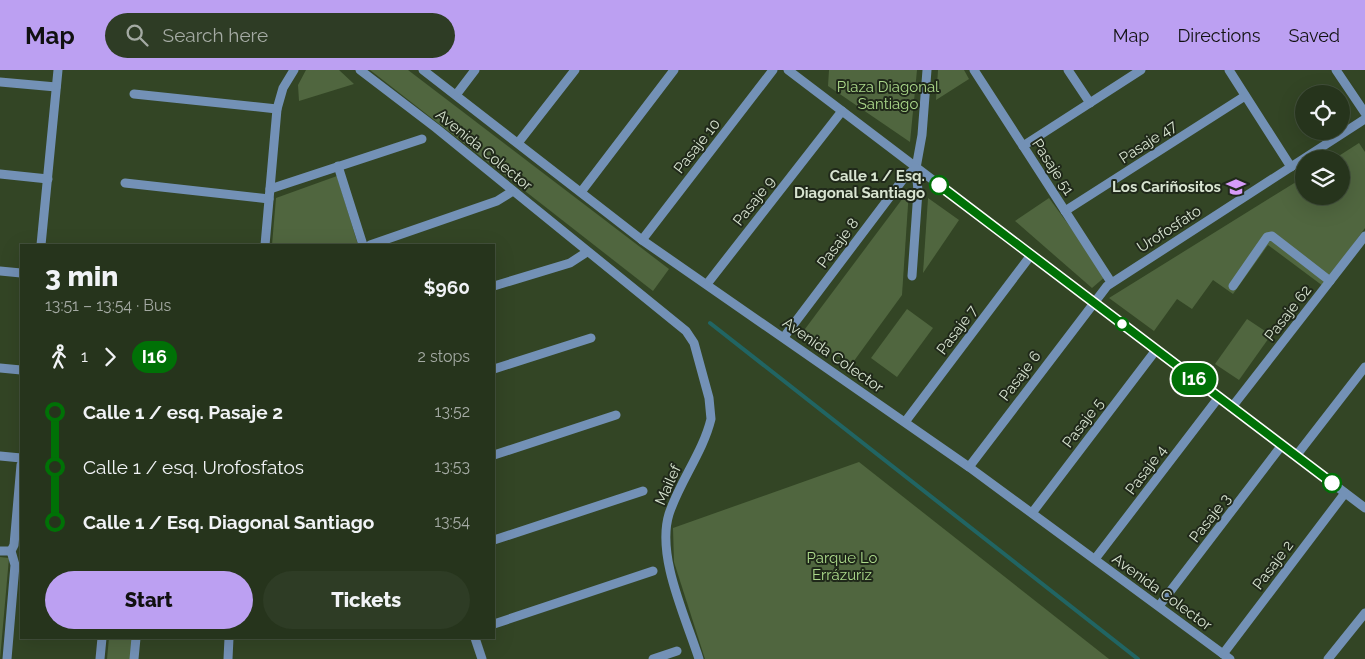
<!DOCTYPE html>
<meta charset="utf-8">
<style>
:root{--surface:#26341c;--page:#2e3c25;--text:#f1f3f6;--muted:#a4aaa3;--line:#424f3b;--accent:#bca0f2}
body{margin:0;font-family:Raleway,sans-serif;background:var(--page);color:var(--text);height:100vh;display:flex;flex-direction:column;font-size:19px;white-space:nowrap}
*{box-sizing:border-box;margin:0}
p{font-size:16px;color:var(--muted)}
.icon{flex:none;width:28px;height:28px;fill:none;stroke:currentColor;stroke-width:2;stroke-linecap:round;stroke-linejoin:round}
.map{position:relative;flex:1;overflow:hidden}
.panel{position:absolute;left:20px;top:174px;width:475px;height:395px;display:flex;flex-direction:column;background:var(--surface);border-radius:0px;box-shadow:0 5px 20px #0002,0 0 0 1px var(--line)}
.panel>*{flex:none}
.badge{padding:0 10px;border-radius:16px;font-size:18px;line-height:32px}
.fabs{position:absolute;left:1295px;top:15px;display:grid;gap:10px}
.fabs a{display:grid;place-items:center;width:55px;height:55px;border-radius:50%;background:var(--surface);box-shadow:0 5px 20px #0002,0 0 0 1px var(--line);font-size:25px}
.map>.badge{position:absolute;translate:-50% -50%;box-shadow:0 0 0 2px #fff}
.legs{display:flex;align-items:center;gap:8px;height:55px;padding:0 25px;font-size:16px}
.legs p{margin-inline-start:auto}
.overview{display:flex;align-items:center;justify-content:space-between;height:85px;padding:0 25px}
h1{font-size:28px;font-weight:800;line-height:38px}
.primary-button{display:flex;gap:10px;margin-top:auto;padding:10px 25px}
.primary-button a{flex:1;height:58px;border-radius:30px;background:var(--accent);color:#111;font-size:20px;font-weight:800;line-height:58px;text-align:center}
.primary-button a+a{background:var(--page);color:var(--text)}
ul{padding:0 25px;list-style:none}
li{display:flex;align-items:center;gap:18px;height:55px;font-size:19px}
li i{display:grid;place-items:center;width:8px;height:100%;margin:0 6px;background:currentColor}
li i::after{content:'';width:12px;height:12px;margin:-6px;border:4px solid;border-radius:50%;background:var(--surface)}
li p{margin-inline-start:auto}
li:first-child i{background:linear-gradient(#0000 50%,currentColor 0)}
li:last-child i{background:linear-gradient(currentColor 50%,#0000 0)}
header{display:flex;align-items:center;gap:30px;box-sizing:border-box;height:70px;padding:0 25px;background:var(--accent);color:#111}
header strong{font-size:24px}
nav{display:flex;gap:28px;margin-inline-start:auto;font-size:18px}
.search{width:350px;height:45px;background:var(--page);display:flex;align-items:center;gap:12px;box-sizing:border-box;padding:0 18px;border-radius:28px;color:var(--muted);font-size:19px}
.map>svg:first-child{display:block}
.green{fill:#50663f}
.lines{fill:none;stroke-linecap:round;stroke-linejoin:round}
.stream{stroke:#216563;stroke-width:4}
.minor{stroke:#7391b6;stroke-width:9}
.line-1-casing{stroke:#fff;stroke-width:11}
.line-1{stroke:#007106;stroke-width:8}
.stop-1-dot{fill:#fff;stroke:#007106;stroke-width:2.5}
.labels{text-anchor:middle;stroke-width:4;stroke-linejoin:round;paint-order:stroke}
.park-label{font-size:15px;fill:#abd88a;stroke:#20291a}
.street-label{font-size:15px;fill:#d8e4d1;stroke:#20291a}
.stop-label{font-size:15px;font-weight:bold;fill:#d8e4d1;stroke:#20291a;text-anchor:end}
.poi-label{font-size:15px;font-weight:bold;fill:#d8e4d1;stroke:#20291a;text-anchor:end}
</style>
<header>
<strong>Map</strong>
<div class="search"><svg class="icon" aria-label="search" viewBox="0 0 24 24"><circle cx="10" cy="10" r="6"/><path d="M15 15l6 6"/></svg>Search here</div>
<nav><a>Map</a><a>Directions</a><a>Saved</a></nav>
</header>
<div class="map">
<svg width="1365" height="589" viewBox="0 0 1365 589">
<rect width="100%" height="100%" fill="#334525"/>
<g class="green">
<path d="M306,0H339L354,14L299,31L298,15Z"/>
<path d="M370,0H408L669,199L653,221Z"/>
<path d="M829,0H917L910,72L828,16Z"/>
<path d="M938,0H964L969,9L936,30Z"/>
<path d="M1359,73L1365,82V158L1323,216L1268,175L1233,224L1213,210L1192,239L1177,229L1154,261L1109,228L1304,107V126H1341V89H1334Z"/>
<path d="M337,106L358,175H272L276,128Z"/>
<path d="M909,120L902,225L851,295L802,263Z"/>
<path d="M928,128L959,150L923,203Z"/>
<path d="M1049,128L1106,206L1092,218L1015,151Z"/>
<path d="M907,239L933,258L897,307L871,288Z"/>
<path d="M1247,249L1271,265L1239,310L1215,294Z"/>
<path d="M859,392L1109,589H705L674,492L673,458Z"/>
<path d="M0,487L9,488L0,589Z"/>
<path d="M109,568H133L130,589H107Z"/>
</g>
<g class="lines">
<path class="stream" d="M710,253L1138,589"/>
<g class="minor">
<path d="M360,0L436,58L686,261L694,273L709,328L711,349C703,382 680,411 669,444C656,486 686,548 699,589"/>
<path d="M423,0L642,170L969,397L1230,589"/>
<path d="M788,0L1365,438"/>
<path d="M974,0L1109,209"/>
<path d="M1068,0L1090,33"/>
<path d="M1229,0L1291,97"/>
<path d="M1336,0L1365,43"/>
<path d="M0,12L56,17"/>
<path d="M134,24L277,39"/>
<path d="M456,25L475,0"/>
<path d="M518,73L575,0"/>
<path d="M1023,76L1141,0"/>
<path d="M338,96L363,175"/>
<path d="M0,104L48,109"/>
<path d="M125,113L269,129"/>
<path d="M270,119L422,69"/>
<path d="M581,122L674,0"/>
<path d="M1065,141L1245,26"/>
<path d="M642,170L773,0"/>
<path d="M41,175L58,0"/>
<path d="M265,175L277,39L283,18L294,0"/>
<path d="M370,175L497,131L513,121"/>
<path d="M0,201L21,203"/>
<path d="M912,206L918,121L916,98L922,65L927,0"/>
<path d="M707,214L842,41"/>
<path d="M494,216L570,193L587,182"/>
<path d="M1233,216L1267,167L1272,166L1330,211"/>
<path d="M784,267L904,108L916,98"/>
<path d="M0,298L21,300"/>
<path d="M494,299L591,268"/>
<path d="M1232,337L1365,166"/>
<path d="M905,352L1031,185"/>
<path d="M494,385L616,345"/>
<path d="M0,386L21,388"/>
<path d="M1296,386L1365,297"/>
<path d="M969,397L1107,216L1365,49"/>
<path d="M1032,443L1156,280"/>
<path d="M494,470L643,421"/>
<path d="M0,481H11"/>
<path d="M1095,489L1219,327"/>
<path d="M1159,536L1282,375"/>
<path d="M494,554L653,501"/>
<path d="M475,568L482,589"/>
<path d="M1223,584L1345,423"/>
<path d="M7,589L15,495L11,481L14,475L21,395"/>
<path d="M100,589L102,568"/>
<path d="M134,589L136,568"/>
<path d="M228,589L229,568"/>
<path d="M653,589L677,581"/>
<path d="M1328,589L1365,543"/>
</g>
</g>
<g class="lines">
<defs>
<path id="line-1" d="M939,115L1332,413"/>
</defs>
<use href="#line-1" class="line-1-casing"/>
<use href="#line-1" class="line-1"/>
</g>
<defs>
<symbol id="school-bare" viewBox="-9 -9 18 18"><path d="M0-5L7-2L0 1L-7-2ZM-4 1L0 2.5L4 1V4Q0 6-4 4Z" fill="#d79bf9" stroke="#20291a" stroke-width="2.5" paint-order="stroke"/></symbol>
</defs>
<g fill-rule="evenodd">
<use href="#school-bare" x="1222" y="103" width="28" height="28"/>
</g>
<g class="stop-1-dot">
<circle cx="939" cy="115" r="9"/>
<circle cx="1122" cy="254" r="6"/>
<circle cx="1332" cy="413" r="9"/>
</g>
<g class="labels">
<g class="park-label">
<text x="888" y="22">Plaza Diagonal<tspan x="888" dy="17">Santiago</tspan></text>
<text x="842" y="493">Parque Lo<tspan x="842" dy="17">Errázuriz</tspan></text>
</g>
<g class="street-label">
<text transform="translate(1148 72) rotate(-33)" y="5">Pasaje 47</text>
<text transform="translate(697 76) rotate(-52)" y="5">Pasaje 10</text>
<text transform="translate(484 80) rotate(39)" y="5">Avenida Colector</text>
<text transform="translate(1053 97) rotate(57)" y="5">Pasaje 51</text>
<text transform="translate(754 131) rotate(-52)" y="5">Pasaje 9</text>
<text transform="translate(1169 159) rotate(-33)" y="5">Urofosfato</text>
<text transform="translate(838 173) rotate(-53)" y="5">Pasaje 8</text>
<text transform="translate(1288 243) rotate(-52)" y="5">Pasaje 62</text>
<text transform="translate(957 260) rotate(-53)" y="5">Pasaje 7</text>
<text transform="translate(833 285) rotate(35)" y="5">Avenida Colector</text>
<text transform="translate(1020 306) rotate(-53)" y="5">Pasaje 6</text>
<text transform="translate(1083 353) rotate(-53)" y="5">Pasaje 5</text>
<text transform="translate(1146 400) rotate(-53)" y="5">Pasaje 4</text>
<text transform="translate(668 415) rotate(-66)" y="5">Mailef</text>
<text transform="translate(1210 448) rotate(-52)" y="5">Pasaje 3</text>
<text transform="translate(1273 495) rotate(-53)" y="5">Pasaje 2</text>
<text transform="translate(1162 522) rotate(36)" y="5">Avenida Colector</text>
</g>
<g class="stop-label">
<text x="925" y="111">Calle 1 / Esq.<tspan x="925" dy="17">Diagonal Santiago</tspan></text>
</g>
<g class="poi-label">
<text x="1221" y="122">Los Cariñositos</text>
</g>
</g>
</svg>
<div class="fabs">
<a><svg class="icon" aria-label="locate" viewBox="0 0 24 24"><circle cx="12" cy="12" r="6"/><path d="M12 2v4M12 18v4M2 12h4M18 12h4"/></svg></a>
<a><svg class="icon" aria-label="layers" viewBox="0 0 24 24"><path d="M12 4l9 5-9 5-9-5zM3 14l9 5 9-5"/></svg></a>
</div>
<b class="badge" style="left:1194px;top:309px;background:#007106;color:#fff">I16</b>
<section class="panel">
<div class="overview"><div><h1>3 min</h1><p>13:51 – 13:54 · Bus</p></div><b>$960</b></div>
<div class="legs"><svg class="icon" aria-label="walk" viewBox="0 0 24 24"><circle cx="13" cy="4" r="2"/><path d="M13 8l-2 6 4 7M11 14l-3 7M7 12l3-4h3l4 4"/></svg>1<svg class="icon" aria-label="forward" viewBox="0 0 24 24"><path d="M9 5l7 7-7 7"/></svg><b class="badge" style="background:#007106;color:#fff">I16</b><p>2 stops</p></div>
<ul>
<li><i style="color:#007106"></i><b>Calle 1 / esq. Pasaje 2</b><p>13:52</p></li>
<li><i style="color:#007106"></i><span>Calle 1 / esq. Urofosfatos</span><p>13:53</p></li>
<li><i style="color:#007106"></i><b>Calle 1 / Esq. Diagonal Santiago</b><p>13:54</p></li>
</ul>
<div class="primary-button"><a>Start</a><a>Tickets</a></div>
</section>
</div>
